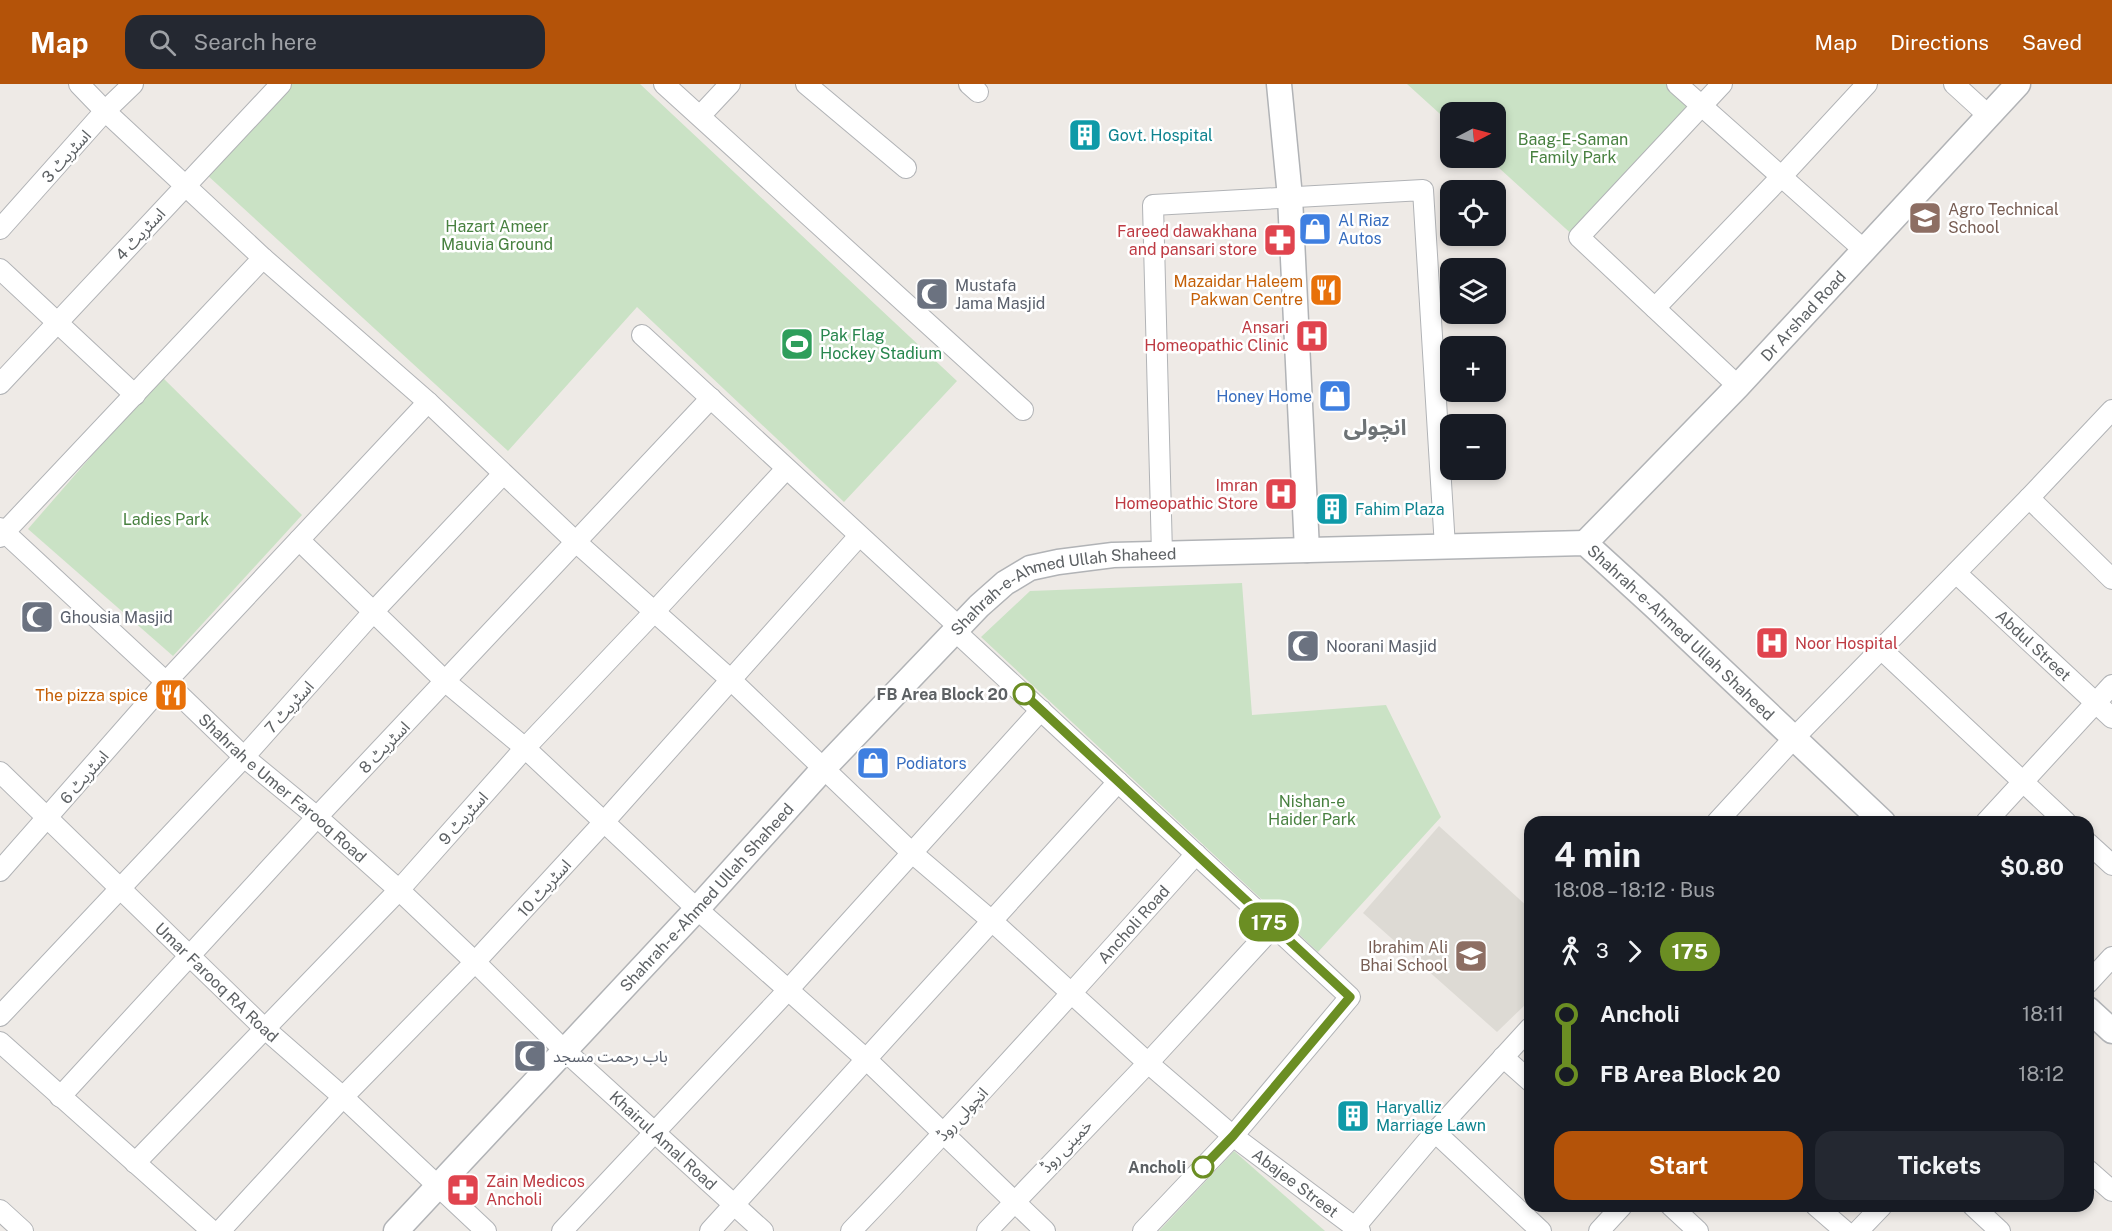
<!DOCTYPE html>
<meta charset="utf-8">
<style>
:root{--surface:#171b24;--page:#242831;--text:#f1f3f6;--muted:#9ea1a6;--accent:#b45309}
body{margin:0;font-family:"Public Sans","Noto Sans Arabic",sans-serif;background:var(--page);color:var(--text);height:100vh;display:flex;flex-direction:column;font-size:22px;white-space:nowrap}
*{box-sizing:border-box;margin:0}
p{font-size:20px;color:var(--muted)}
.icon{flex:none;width:33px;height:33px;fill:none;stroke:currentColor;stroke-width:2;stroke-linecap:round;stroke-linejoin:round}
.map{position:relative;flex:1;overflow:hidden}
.sheet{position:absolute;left:1524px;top:732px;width:570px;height:396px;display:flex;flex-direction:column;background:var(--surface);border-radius:18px;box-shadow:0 3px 9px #0003}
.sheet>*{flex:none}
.badge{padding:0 12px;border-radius:20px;font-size:21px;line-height:39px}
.needle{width:39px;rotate:84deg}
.tools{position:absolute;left:1440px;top:18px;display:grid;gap:12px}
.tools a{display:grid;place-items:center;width:66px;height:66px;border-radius:12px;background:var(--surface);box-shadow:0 3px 9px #0003;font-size:30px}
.map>.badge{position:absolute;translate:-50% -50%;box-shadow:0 0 0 3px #fff}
.legs{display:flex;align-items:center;gap:9px;height:66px;padding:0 30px;font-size:20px}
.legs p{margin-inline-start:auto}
.summary{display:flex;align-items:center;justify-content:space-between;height:102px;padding:0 30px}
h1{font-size:33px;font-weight:700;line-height:45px}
.action{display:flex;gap:12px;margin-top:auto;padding:12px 30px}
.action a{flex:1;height:69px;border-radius:18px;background:var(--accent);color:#fff;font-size:24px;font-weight:700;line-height:69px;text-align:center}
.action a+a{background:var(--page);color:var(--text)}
ul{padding:0 30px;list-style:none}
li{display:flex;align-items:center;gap:21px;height:60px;font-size:22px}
li i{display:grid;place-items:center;width:9px;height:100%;margin:0 8px;background:currentColor}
li i::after{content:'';width:15px;height:15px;margin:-8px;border:4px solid;border-radius:50%;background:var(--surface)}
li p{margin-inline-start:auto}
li:first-child i{background:linear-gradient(#0000 50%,currentColor 0)}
li:last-child i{background:linear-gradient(currentColor 50%,#0000 0)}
header{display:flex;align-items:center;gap:36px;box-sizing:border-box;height:84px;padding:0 30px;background:var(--accent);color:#fff}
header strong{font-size:28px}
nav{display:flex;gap:33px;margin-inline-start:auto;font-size:21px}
.search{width:420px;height:54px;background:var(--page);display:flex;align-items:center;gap:15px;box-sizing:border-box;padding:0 21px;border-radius:18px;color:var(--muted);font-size:22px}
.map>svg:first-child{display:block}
.education{fill:#dddad4}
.green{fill:#cae2c5}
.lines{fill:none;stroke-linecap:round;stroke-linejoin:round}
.minor-casing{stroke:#b1b3b6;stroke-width:22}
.tertiary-casing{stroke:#b1b3b6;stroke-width:27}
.minor{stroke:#fff;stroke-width:20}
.tertiary{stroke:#fff;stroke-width:24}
.line-1-casing{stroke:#fff;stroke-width:14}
.line-1{stroke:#6b8e23;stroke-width:9}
.stop-1-dot{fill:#fff;stroke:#6b8e23;stroke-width:3}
.labels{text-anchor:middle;stroke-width:5;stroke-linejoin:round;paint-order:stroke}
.culture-label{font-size:16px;fill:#0d838f;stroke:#fff;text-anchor:start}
.park-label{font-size:16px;fill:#488140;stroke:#fff}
.street-label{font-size:16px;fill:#5d6164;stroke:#fff}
.education-label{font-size:16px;fill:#785e54;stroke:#fff;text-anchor:start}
.shop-label{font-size:16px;fill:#366cbe;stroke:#fff;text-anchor:start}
.health-label{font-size:16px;fill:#be3a42;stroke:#fff;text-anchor:end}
.food-label{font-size:16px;fill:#c56008;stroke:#fff;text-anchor:end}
.worship-label{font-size:16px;fill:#5b616d;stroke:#fff;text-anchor:start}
.leisure-label{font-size:16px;fill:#27864d;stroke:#fff;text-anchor:start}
.stop-label{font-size:16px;font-weight:bold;fill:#5d6164;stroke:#fff;text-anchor:end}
.district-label{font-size:22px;font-weight:bold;fill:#6e7376;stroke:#fff}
</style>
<header>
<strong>Map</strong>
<div class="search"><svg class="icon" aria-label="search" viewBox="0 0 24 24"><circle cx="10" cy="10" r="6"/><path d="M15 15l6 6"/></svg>Search here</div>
<nav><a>Map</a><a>Directions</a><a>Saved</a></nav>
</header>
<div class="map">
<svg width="2112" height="1147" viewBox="0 0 2112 1147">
<rect width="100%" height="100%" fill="#eeeae6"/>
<path class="education" d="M1439,742L1530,825V916L1497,948L1363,829Z"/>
<g class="green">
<path d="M288,0H640L957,297L844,418L637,223L508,367L206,90Z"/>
<path d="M1407,0H1677L1701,22L1576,154L1488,74H1496V28H1450V39Z"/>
<path d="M161,292L302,431L173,572L28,445Z"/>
<path d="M1242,499L1252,631L1386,621L1441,733L1318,868L981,553L1030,507Z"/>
<path d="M1234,1067L1325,1147H1159Z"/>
</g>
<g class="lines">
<defs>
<g id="minor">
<path id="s1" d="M79,0L105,27L263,174L428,318L576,458L731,596L911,768L992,837L1148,979L1233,1052L1360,1147"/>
<path d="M664,0L1023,326"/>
<path d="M806,0L906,84"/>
<path d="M969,0L978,8"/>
<path d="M1677,0L1864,166"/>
<path d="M1722,0L1579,153L1738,302"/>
<path d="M1954,0L1989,32"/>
<path d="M700,32L730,0"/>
<path d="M0,145L105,27L133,0"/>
<path d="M0,185L135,311"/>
<path d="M1655,224L1781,93L1867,0"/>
<path d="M642,251L958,542"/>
<path d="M0,300L281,0"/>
<path d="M2029,414L2112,495"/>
<path id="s2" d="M0,444L166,598L244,673L317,733L399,806L475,878L564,966L763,1147"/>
<path d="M0,453L263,174"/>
<path d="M299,456L446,598L525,664L697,825L867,976L1045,1147"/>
<path d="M1162,470L1153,121L1423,106L1445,463"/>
<path id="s3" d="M1956,489L2112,634"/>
<path d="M954,546L1350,913L1233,1052L1143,1147"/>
<path d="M1881,565L2066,738"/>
<path id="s4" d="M0,688L264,944L343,1013L486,1147"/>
<path d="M1717,738L1794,654L2029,414L2112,326"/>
<path d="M1986,738L2112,601"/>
<path d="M2088,759L2112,781"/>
<path d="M0,787L166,598L428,318"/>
<path d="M2088,899L2112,873"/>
<path d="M0,932L244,673L374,527L503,390"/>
<path d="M0,958L212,1147"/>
<path d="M1503,973L1530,997"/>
<path d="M60,1013L317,733L711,314"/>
<path d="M1435,1048L1541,1147"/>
<path d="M135,1079L399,806L525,664L654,528L786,385"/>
<path d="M2088,1086L2112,1107"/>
<path d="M1671,1122L1698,1147"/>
<path d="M1816,1122L1845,1147"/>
<path d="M1973,1122L2000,1147"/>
<path d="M0,1126L23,1147"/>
<path d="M1355,1143L1435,1048L1530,944"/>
<path d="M220,1147L343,1013L475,878L604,738L859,452"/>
<path d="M562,1147L788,906L1041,626"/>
<path d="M710,1147L1118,698"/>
<path id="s5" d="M851,1147C969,1024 1083,897 1196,770"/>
<path d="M987,1147L1148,979L1274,842"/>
<path d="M1599,1147L1622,1122"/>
<path d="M1858,1147L1882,1122"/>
</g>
<g id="tertiary">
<path d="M1279,0L1290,113L1307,466"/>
<path id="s6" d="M1585,459L1738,302L2018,0"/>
<path d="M2088,925L2112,947"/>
<path id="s7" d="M396,1147L697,825L824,684L979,522L1005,499L1030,484L1058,478L1113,471L1585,459L1654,522L1883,738"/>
</g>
</defs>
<use href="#minor" class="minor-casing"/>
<use href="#tertiary" class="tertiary-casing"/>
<use href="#minor" class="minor"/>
<use href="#tertiary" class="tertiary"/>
</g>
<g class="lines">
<defs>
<path id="line-1" d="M1024,610L1350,913L1233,1052L1203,1083"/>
</defs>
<use href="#line-1" class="line-1-casing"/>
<use href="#line-1" class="line-1"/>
</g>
<defs>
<symbol id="building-square" viewBox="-11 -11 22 22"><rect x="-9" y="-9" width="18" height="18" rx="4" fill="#0f9aa8" stroke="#fff"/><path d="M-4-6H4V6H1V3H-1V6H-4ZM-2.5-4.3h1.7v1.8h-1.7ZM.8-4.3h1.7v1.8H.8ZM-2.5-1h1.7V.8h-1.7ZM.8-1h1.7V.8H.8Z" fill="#fff"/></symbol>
<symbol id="school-square" viewBox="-11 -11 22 22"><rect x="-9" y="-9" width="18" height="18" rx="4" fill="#8d6e63" stroke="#fff"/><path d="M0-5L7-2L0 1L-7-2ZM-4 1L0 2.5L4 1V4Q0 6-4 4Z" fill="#fff"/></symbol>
<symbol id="shop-square" viewBox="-11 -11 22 22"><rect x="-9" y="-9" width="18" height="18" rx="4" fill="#3f7fe0" stroke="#fff"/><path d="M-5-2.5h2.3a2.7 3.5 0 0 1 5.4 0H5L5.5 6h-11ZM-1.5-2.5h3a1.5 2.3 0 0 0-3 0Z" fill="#fff"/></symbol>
<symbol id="pharmacy-square" viewBox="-11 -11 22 22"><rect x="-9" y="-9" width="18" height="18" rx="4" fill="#e0444e" stroke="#fff"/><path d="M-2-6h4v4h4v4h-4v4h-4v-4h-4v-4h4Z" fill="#fff"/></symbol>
<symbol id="restaurant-square" viewBox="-11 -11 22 22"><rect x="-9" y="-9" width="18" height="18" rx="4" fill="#e8710a" stroke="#fff"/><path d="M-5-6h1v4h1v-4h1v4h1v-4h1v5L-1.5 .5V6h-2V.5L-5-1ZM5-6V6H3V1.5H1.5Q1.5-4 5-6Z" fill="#fff"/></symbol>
<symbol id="mosque-square" viewBox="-11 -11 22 22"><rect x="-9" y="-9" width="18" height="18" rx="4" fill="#6b7280" stroke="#fff"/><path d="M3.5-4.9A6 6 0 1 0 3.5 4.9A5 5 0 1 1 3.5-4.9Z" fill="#fff"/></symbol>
<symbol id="hospital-square" viewBox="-11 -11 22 22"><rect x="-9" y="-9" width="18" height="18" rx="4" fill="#e0444e" stroke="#fff"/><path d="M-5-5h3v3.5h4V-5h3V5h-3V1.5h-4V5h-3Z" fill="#fff"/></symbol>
<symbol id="stadium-square" viewBox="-11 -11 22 22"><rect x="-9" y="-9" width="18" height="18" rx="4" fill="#2e9e5b" stroke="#fff"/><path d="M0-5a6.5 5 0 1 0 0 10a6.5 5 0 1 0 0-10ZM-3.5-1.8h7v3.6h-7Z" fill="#fff"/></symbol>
</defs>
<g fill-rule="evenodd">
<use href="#building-square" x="1066" y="32" width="38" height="38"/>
<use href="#school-square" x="1906" y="115" width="38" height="38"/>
<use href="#shop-square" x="1296" y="126" width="38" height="38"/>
<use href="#pharmacy-square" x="1261" y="137" width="38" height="38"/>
<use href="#restaurant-square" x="1307" y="187" width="38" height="38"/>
<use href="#mosque-square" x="913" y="191" width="38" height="38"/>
<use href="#hospital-square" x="1293" y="233" width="38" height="38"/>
<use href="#stadium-square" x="778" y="241" width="38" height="38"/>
<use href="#shop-square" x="1316" y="293" width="38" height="38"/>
<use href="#hospital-square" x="1262" y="391" width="38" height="38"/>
<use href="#building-square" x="1313" y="406" width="38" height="38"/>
<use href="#mosque-square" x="18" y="514" width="38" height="38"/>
<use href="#hospital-square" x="1753" y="540" width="38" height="38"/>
<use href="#mosque-square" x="1284" y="543" width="38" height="38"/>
<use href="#restaurant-square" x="152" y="592" width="38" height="38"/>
<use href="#shop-square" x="854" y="660" width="38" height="38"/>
<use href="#school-square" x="1452" y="853" width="38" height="38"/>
<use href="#mosque-square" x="511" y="953" width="38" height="38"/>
<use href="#building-square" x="1334" y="1013" width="38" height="38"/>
<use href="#pharmacy-square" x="444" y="1087" width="38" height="38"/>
</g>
<g class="stop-1-dot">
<circle cx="1024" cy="610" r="10"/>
<circle cx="1203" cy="1083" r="10"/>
</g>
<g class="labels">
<g class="culture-label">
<text x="1108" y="57">Govt. Hospital</text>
<text x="1355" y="431">Fahim Plaza</text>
<text x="1376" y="1029">Haryalliz<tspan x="1376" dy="18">Marriage Lawn</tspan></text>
</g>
<g class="park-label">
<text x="1573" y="61">Baag-E-Saman<tspan x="1573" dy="18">Family Park</tspan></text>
<text x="497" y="148">Hazart Ameer<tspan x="497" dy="18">Mauvia Ground</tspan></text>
<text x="166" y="441">Ladies Park</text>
<text x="1312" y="723">Nishan-e<tspan x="1312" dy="18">Haider Park</tspan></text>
</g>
<g class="street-label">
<text transform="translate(66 72) rotate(-48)" y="6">اسٹریٹ 3</text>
<text transform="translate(140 150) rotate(-47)" y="6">اسٹریٹ 4</text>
<text dy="6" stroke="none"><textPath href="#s6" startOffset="315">Dr Arshad Road</textPath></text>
<text dy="6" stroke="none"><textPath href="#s7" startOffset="942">Shahrah-e-Ahmed Ullah Shaheed</textPath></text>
<text dy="6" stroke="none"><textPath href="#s7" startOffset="1606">Shahrah-e-Ahmed Ullah Shaheed</textPath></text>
<text dy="6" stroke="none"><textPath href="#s3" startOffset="106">Abdul Street</textPath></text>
<text transform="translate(289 623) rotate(-48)" y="6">اسٹریٹ 7</text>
<text transform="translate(384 663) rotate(-46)" y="6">اسٹریٹ 8</text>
<text transform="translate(84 693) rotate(-49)" y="6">اسٹریٹ 6</text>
<text dy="6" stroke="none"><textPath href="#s2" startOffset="384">Shahrah e Umer Farooq Road</textPath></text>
<text transform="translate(463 734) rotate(-48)" y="6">اسٹریٹ 9</text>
<text transform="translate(544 804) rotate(-48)" y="6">اسٹریٹ 10</text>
<text dy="6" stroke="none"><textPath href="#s7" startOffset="456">Shahrah-e-Ahmed Ullah Shaheed</textPath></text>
<text dy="6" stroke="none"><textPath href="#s5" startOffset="417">Ancholi Road</textPath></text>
<text dy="6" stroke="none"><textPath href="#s4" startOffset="302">Umar Farooq RA Road</textPath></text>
<text transform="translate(962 1030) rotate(-47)" y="6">انچولی روڈ</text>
<text dy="6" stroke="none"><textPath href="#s2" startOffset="903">Khairul Amal Road</textPath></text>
<text transform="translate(1066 1062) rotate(-46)" y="6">خمینی روڈ</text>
<text dy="6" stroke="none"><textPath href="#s1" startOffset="1640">Abajee Street</textPath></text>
</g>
<g class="education-label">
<text x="1948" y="131">Agro Technical<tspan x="1948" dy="18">School</tspan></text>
<text x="1448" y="869" text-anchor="end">Ibrahim Ali<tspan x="1448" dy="18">Bhai School</tspan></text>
</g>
<g class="shop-label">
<text x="1338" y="142">Al Riaz<tspan x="1338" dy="18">Autos</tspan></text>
<text x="1312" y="318" text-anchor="end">Honey Home</text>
<text x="896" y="685">Podiators</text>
</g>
<g class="health-label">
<text x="1257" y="153">Fareed dawakhana<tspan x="1257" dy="18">and pansari store</tspan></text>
<text x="1289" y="249">Ansari<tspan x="1289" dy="18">Homeopathic Clinic</tspan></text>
<text x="1258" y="407">Imran<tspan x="1258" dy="18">Homeopathic Store</tspan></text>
<text x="1795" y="565" text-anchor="start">Noor Hospital</text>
<text x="486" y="1103" text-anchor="start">Zain Medicos<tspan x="486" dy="18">Ancholi</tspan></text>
</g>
<g class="food-label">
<text x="1303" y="203">Mazaidar Haleem<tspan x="1303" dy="18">Pakwan Centre</tspan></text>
<text x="148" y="617">The pizza spice</text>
</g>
<g class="worship-label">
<text x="955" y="207">Mustafa<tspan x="955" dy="18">Jama Masjid</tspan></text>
<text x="60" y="539">Ghousia Masjid</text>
<text x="1326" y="568">Noorani Masjid</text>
<text x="553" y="978">باب رحمت مسجد</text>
</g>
<g class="leisure-label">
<text x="820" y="257">Pak Flag<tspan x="820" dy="18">Hockey Stadium</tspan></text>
</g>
<g class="stop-label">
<text x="1008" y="616">FB Area Block 20</text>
<text x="1186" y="1089">Ancholi</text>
</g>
<g class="district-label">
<text x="1375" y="351">انچولی</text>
</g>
</g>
</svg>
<div class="tools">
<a><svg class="needle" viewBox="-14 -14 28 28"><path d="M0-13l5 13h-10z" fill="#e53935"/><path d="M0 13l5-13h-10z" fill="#9ea1a6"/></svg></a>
<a><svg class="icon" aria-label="locate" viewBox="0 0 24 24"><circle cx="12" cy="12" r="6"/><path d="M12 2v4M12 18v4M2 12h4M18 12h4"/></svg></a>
<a><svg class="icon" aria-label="layers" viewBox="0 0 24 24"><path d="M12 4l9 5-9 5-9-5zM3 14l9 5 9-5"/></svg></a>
<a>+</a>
<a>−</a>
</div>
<b class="badge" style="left:1269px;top:838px;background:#6b8e23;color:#fff">175</b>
<section class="sheet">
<div class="summary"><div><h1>4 min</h1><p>18:08 – 18:12 · Bus</p></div><b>$0.80</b></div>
<div class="legs"><svg class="icon" aria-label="walk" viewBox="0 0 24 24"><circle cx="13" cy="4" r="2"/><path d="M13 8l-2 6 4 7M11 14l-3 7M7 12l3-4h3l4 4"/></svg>3<svg class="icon" aria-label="forward" viewBox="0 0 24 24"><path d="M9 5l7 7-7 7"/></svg><b class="badge" style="background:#6b8e23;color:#fff">175</b></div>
<ul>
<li><i style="color:#6b8e23"></i><b>Ancholi</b><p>18:11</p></li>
<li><i style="color:#6b8e23"></i><b>FB Area Block 20</b><p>18:12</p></li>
</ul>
<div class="action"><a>Start</a><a>Tickets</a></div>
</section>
</div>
